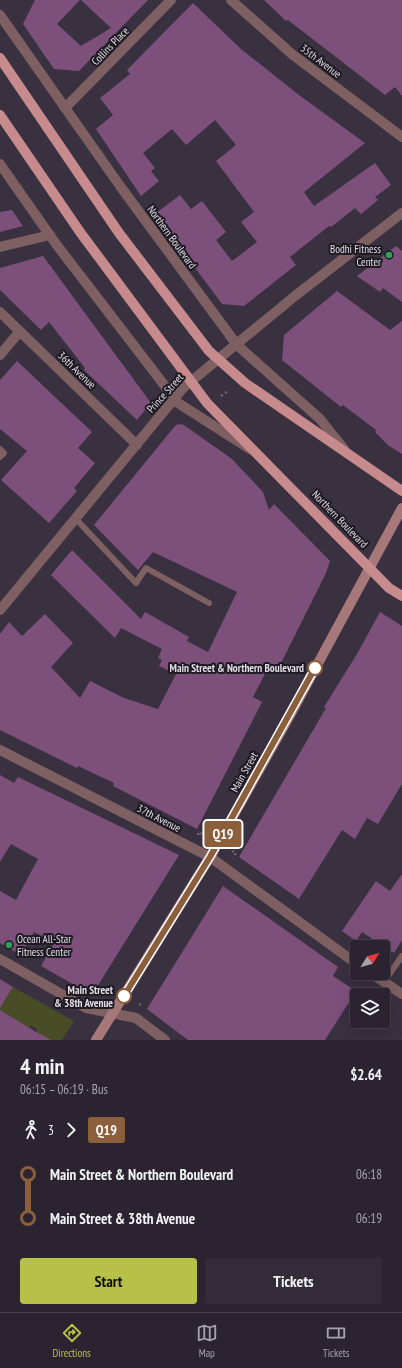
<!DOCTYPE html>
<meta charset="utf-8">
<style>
:root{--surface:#2b2430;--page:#332c38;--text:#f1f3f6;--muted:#a6a4ab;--line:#47414c;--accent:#b8c147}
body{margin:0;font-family:"PT Sans Narrow",sans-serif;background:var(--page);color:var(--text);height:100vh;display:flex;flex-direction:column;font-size:15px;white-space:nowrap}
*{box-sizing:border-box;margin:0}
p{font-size:13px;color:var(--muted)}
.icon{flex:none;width:22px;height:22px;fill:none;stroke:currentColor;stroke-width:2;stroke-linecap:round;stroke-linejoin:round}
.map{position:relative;height:1040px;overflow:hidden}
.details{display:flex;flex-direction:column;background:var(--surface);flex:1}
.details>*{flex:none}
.badge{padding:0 8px;border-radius:3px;font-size:14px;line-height:26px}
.needle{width:26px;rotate:53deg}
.controls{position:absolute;left:350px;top:940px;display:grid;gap:8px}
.controls a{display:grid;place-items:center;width:40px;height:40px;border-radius:4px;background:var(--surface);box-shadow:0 4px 16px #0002,0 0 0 1px var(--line);font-size:20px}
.map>.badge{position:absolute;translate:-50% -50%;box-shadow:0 0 0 2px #fff}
.legs{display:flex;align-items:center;gap:6px;height:44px;padding:0 20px;font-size:13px}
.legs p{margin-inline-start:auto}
.head{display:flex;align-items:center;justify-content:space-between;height:68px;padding:0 20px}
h1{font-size:22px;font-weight:800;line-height:30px}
.primary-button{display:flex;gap:8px;margin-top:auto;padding:8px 20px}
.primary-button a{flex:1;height:46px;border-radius:4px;background:var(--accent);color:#111;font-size:16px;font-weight:800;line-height:46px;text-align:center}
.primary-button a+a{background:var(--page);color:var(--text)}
ul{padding:0 20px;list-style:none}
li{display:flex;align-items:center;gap:14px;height:44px;font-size:15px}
li i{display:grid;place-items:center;width:6px;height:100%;margin:0 5px;background:currentColor}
li i::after{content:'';width:10px;height:10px;margin:-5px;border:3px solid;border-radius:50%;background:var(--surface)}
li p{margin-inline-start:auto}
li:first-child i{background:linear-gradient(#0000 50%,currentColor 0)}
li:last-child i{background:linear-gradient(currentColor 50%,#0000 0)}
.tab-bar{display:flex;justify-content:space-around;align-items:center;height:56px;border-top:1px solid var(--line);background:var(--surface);font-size:11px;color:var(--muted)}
.tab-bar a{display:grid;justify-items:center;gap:2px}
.tab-bar .selected{color:var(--accent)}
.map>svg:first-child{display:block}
.green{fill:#484c27}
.building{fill:#7d507c}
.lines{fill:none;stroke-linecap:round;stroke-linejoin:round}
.path{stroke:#6f6775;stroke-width:2.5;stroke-dasharray:2 3;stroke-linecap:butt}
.service{stroke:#7e6062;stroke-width:6}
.minor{stroke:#7e6062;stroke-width:10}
.secondary{stroke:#a7787a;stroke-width:10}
.primary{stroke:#c78a8d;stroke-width:10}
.line-1-casing{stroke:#fff;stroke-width:9}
.line-1{stroke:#8b5e3c;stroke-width:6}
.leisure-dot{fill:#2e9e5b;stroke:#1e1a21;stroke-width:1.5}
.stop-1-dot{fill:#fff;stroke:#8b5e3c;stroke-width:2}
.labels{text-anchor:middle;stroke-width:4;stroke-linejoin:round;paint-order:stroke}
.street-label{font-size:11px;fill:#e1dbe5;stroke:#1e1a21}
.poi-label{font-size:11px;fill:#e1dbe5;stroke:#1e1a21;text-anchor:end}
.stop-label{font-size:11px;font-weight:bold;fill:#e1dbe5;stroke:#1e1a21;text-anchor:end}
</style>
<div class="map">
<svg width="402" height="1040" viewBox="0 0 402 1040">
<rect width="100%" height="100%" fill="#393040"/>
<path class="green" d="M13,987L74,1021L62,1040H33L37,1029L31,1025L29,1028L0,1010V1004L2,1005Z"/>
<g class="building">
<path d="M35,0H80L57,24L81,46L111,28L81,0H148L79,71L54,69L23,24Z"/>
<path d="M264,0H402V96L395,87L385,95L288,20L286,21Z"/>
<path d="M193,3L241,49L299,95L365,143L304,192L314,206L375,163L391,185L375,197L378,200L361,214L355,208L331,227L329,226L290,257L296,265L244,306L222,304L155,214L180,195L191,209L202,201L226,232L216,240L232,261L257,242L241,222L254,212L216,161L236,145L215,120L186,145L172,129L143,153L155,168L151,171L159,181L141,196L96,129L113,115L100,98L130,74L127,70Z"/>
<path d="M12,210L23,226L0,232V212Z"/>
<path d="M396,246L402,251V302L383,288L380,292L357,276Z"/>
<path d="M43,256L151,403L137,420L84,370L85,368L49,322L41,330L0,290V268Z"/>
<path d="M337,291L390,330L402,321V454L389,446L375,432L376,430L343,405L341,407L282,360L284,335Z"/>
<path d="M17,361L92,432L78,448L95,463L74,488L77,491L49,523L1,480L27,451L0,429V380Z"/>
<path d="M178,424L184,425L232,459L263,492L269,510L274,504L330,561L326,573L278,669L270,664L253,697L262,702L197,829L113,786L114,783L78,766L77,768L0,730V634L9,622L22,636L45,614L73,643L51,667L80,698L90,681L124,698L158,709L176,674L159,666L162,660L158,658L162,649L121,628L115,638L51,575L72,550L141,619L145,612L189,637L187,641L208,652L237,592L153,552L138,570L94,525L175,426Z"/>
<path d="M380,612L402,626V784L378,824L367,818L355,839L342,830L299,899L239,857L326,708L324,707L357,654Z"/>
<path d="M0,775L14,783L18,777L179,855L92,995L41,966L54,943L34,932L21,955L0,943V891L16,900L38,859L11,844L0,862Z"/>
<path d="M402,874V940L394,953L362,932L356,941L342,931L376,881L390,891Z"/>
<path d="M223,886L338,967L333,976L356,991L325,1040H188L147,1009Z"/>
<path d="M0,979L13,987L0,1008Z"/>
<path d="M0,1010L36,1032L51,1040H0Z"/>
</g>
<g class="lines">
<g class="path">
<path d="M221,396L229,390"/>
<path d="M198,835L199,832L202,834"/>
<path d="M232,851L236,853L233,858"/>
<path d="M139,1004L143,1006"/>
</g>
<g class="service">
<path d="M0,449L4,453L0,457"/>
<path d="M76,519L136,583L146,568L209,603"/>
<path d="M384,982L402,956"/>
</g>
<g class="minor">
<path d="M231,0L293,55L402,137"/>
<path d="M0,15L120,186L237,345L320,419L344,449"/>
<path d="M65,108L171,0"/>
<path d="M0,164L56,244L178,403L250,449"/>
<path d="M0,247L50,235"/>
<path d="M0,312L137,445"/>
<path d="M0,355L20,331"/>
<path d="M0,610L183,388L295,296L402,213"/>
<path d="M0,750L210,857L357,964"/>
<path d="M0,959L86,1008L136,1018L165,1040"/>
<path d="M371,973L402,994"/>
</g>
<path class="secondary" d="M96,1040L210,857L289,717L402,508"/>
<g class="primary">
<path d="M0,58L119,233L209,351L245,383L402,491"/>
<path d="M0,115L80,232L207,403L389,588L402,596"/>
</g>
</g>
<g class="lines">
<defs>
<path id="line-1" d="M124,996L210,857L315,668"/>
</defs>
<use href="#line-1" class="line-1-casing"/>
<use href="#line-1" class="line-1"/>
</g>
<g class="leisure-dot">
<circle cx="389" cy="255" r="4"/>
<circle cx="9" cy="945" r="4"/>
</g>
<g class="stop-1-dot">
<circle cx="315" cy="668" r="7"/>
<circle cx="124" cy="996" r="7"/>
</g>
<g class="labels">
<g class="street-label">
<text transform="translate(110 46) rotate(-46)" y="4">Collins Place</text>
<text transform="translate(321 61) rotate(37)" y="4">35th Avenue</text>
<text transform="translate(172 237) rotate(54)" y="4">Northern Boulevard</text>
<text transform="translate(77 370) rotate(44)" y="4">36th Avenue</text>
<text transform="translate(165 393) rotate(-48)" y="4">Prince Street</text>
<text transform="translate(340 519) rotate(46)" y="4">Northern Boulevard</text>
<text transform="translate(244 772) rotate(-61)" y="4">Main Street</text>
<text transform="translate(159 818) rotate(27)" y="4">37th Avenue</text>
</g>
<g class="poi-label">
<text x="381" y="253">Bodhi Fitness<tspan x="381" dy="13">Center</tspan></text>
<text x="17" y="943" text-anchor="start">Ocean All-Star<tspan x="17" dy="13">Fitness Center</tspan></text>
</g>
<g class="stop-label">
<text x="304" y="672">Main Street &amp; Northern Boulevard</text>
<text x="113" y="994">Main Street<tspan x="113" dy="13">&amp; 38th Avenue</tspan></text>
</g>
</g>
</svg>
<div class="controls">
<a><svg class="needle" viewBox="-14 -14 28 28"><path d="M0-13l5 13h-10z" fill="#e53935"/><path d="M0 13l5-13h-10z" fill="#a6a4ab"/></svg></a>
<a><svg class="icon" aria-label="layers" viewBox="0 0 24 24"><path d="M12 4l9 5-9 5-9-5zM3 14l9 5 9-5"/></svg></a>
</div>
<b class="badge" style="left:223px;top:834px;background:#8b5e3c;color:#fff">Q19</b>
</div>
<section class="details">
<div class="head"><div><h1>4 min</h1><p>06:15 – 06:19 · Bus</p></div><b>$2.64</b></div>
<div class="legs"><svg class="icon" aria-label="walk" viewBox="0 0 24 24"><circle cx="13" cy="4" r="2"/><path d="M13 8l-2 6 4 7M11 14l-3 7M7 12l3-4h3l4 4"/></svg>3<svg class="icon" aria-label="forward" viewBox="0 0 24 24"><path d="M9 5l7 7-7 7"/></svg><b class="badge" style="background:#8b5e3c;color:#fff">Q19</b></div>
<ul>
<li><i style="color:#8b5e3c"></i><b>Main Street &amp; Northern Boulevard</b><p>06:18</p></li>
<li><i style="color:#8b5e3c"></i><b>Main Street &amp; 38th Avenue</b><p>06:19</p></li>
</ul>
<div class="primary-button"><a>Start</a><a>Tickets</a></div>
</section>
<nav class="tab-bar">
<a class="selected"><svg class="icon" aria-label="directions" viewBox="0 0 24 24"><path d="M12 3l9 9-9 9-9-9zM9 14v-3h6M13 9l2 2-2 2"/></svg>Directions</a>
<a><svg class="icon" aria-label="map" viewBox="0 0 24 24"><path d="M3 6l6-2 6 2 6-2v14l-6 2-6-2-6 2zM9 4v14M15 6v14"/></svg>Map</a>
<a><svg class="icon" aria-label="tickets" viewBox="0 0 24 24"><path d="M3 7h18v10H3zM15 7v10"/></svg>Tickets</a>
</nav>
